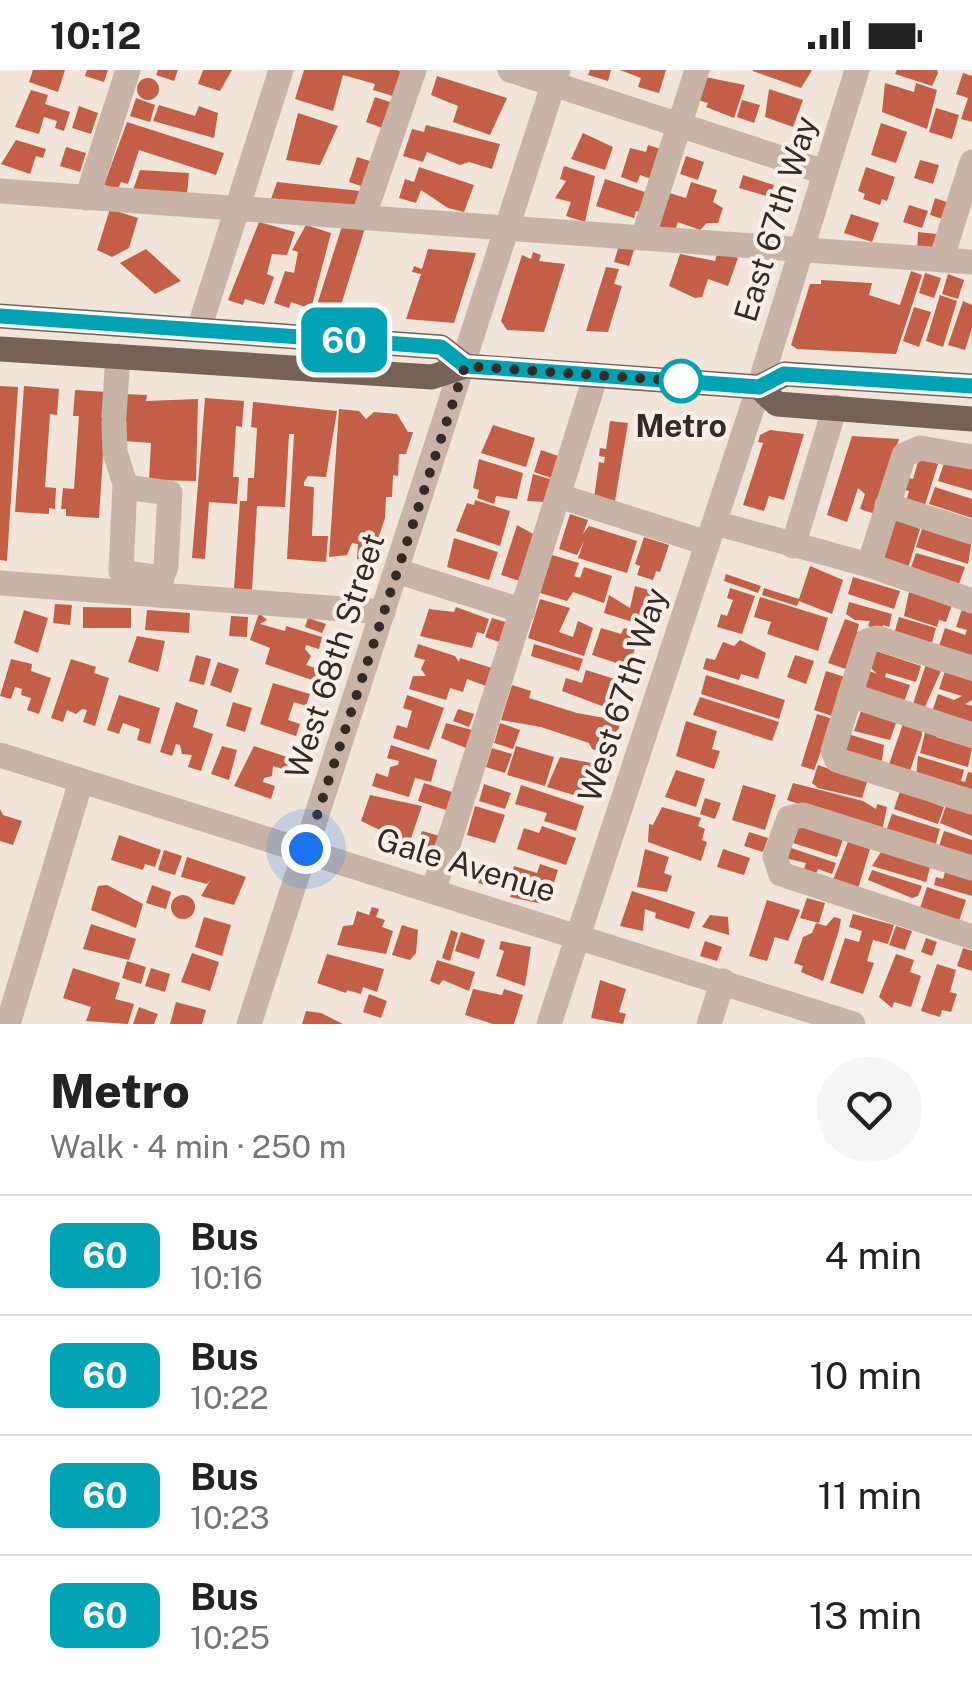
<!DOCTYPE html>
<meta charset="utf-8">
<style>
:root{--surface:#fff;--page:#f6f6f6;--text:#222;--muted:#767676;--line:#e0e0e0}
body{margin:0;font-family:"Public Sans",sans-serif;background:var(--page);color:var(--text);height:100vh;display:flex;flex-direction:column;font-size:38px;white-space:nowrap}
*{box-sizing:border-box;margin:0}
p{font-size:32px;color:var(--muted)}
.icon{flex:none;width:55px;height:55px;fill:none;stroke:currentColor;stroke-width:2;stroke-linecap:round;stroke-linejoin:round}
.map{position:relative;height:954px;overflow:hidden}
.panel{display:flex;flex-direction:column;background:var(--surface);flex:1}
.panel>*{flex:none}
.badge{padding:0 20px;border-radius:15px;font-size:35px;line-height:65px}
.you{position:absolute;width:50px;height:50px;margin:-25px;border:8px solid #fff;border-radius:50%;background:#1a73e8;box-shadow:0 0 0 15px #1a73e833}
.map>.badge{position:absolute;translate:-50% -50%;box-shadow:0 0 0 5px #fff}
.round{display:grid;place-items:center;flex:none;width:105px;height:105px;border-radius:52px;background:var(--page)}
.overview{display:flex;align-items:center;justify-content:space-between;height:170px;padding:0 50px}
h1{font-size:48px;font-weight:800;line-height:75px}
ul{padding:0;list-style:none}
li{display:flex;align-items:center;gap:30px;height:120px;padding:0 50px;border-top:2px solid var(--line)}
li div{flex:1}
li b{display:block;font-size:38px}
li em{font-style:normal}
li .badge{min-width:110px;font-weight:700;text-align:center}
.status{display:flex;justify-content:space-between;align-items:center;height:70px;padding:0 50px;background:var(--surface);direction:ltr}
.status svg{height:28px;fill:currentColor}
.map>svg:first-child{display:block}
.building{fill:#c35f46}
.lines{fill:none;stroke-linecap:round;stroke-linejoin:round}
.minor{stroke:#c8b4a6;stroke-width:25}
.major{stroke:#766158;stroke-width:25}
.line-casing{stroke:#fff;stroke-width:22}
.line{stroke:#00a3b4;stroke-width:15}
.walk{stroke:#342b27;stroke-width:10;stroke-dasharray:0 18}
.stop-dot{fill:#fff;stroke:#00a3b4;stroke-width:5}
.labels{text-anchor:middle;stroke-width:8;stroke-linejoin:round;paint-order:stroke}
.street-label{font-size:32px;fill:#342b27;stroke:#f9efe6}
.stop-label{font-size:32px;font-weight:bold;fill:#342b27;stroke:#f9efe6}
</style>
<div class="status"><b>10:12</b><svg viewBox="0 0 49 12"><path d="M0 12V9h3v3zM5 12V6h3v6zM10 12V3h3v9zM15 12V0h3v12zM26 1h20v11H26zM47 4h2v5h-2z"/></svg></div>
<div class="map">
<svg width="972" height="954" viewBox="0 0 972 954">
<rect width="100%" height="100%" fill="#f1e5da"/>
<g class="building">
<path d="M33,0H65L58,22L29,12Z"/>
<path d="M87,0H108L104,12L85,6Z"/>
<path d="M158,0H178L174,11L156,5Z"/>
<path d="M203,0H232L220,21L198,14Z"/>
<path d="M304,0H397L403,2L396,27L373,20L375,14L343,5L333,41L295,29Z"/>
<path d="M590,0H611L608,11L588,5Z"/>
<path d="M620,0H666L659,23L638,17L641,8Z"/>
<path d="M812,0L801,18L753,1V0Z"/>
<path d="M897,0H937L938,3L932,16L895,4Z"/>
<path d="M963,3L972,6V52L961,49L968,28L956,24Z"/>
<path d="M437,6L507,28L490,65L453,52L458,36L431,25Z"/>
<path d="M705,7L745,15L734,48L706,37L708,33L698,30Z"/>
<circle cx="148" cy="19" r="11"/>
<path d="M885,13L914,22L916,13L937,20L927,59L882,42Z"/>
<path d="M769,19L803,30L793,57L765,47Z"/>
<path d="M31,20L48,25L45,34L70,42L64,61L55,58L57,51L44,47L39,64L15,57Z"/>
<path d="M375,27L393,33L385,59L366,52Z"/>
<path d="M136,28L155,35L150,52L130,46Z"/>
<path d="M742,30L760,35L754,53L737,47Z"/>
<path d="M159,35L195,46L199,36L218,43L214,68L153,51Z"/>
<path d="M79,36L98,43L91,64L72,58Z"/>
<path d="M936,38L959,45L952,69L929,62Z"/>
<path d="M298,43L338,56L320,95L286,90Z"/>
<path d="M127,52L224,83L216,105L139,80L128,114L121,112L118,119L104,115Z"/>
<path d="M881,53L907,62L896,93L871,85Z"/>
<path d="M426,55L500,74L492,99L469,92L460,95L427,82L423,92L403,86L412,59L424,62Z"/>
<path d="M583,63L613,77L605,100L571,89Z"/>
<path d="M16,70L46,79L43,88L36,86L30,104L1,94Z"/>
<path d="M648,75L664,80L654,110L640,105L637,113L621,107L630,78L646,82Z"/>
<path d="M66,77L86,83L80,102L60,96Z"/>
<path d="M686,86L704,92L698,110L680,104Z"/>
<path d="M357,87L373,92L361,137L271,129L277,112L360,121L361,116L349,112Z"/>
<path d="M920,90L939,95L933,114L914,108Z"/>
<path d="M564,96L595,106L585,152L566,146L571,132L555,128L566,111L560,109Z"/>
<path d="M419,97L474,115L464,142L448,138L421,120L416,133L399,128L405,109L414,112Z"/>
<path d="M866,97L895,107L887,131L882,129L880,135L863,129L865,124L858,121Z"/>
<path d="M140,100L189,103L187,124L133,120Z"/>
<path d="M743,105L774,115L770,127L739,118Z"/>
<path d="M605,109L651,124L645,143L636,141L634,148L596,136Z"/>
<path d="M691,112L717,120L713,132L723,138L718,153H707L700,160L678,152L673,166L654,159L666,122L686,128Z"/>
<path d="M935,128L952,134L946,150L930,145Z"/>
<path d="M909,135L928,141L922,158L903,152Z"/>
<path d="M110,139L138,148L129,178L112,187L97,180Z"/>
<path d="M851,144L879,153L872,172L844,163Z"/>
<path d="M259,152L295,162L287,185L272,184L267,204L274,207L264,235L245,229L243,235L228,230Z"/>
<path d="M306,155L331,163L311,239L291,232L289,238L274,233L285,201L294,203L298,182L292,180Z"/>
<path d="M342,156L365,158L338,245L316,238Z"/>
<path d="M918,162L937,164L935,183L917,182Z"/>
<path d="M619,175L634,180L629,196L614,192Z"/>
<path d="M146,179L181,211L155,224L120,193Z"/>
<path d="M428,179L476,183L454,253L406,249L421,204L412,202L414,196L422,199Z"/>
<path d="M718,181L738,188L728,216L708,209L702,227L695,228L669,216L680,184L715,191Z"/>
<path d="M533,182L541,185L539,191L565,194L544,262L507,260L501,251L522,185L531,189Z"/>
<path d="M606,197L619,199L614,214L622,216L608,262L586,261Z"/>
<path d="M911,201L922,205L896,284L797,279L791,275L810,214H821V210L872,213L869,225L900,235Z"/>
<path d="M925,203L941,208L934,228L919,223Z"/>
<path d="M948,204L964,210L958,229L942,224Z"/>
<path d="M940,225L957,231L943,277L926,271Z"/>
<path d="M963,231L972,235V258L965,280L948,275Z"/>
<path d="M914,237L931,242L919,277L903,271Z"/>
<path d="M0,316L18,317L7,491L0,490Z"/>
<path d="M24,316L59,319L57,345L50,344L45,417L56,418L55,439L49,438V444L15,442Z"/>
<path d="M75,320L107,322L99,448L66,446V439H61L63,418L74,419L79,346H73Z"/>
<path d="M124,324L147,325L146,331L198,329L196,411L149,410L151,373L124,371Z"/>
<path d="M205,328L244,331L242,357L236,356L233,407H239L237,434L209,432L205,489L192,488Z"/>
<path d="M253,332L337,341L326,407L308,406L304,412V416L314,417L312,466H328L326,492L287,489L294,364H289L285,437L257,436L252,520L234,519L240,431H247L248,408H254L257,358L251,357Z"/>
<path d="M339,339L359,341L366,349L374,342L397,344L408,362H413L406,384H399L398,406L393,405L392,427H386L385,448L371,490L357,489L358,474L352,473L347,485L329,487Z"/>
<path d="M610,351L628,353L615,431L594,428L599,392L604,393L605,387L599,386L600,378L606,379Z"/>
<path d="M493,355L535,368L526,397L481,383Z"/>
<path d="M770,360L804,364L784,430L769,426L764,441L743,435L763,373L758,372L760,365Z"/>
<path d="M852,366L899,369L875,444L860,439L865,424L858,418L847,452L827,445Z"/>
<path d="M541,380L561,387L554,409L534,402Z"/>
<path d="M919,388L938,394L924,438L906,432L909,421L902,419L906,407L913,409Z"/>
<path d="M479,389L523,403L517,429L496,426L494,434L477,428L479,420L473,418Z"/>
<path d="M945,390L972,398V421L938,411Z"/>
<path d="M533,404L553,410L546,432L527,431Z"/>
<path d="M935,417L972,429V448L929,434Z"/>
<path d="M475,430L510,441L500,476L456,461L467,433L474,435Z"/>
<path d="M570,444L588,450L583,464L589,456L637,471L627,503L578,488L584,471L577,485L559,479Z"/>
<path d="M896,447L920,459L908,498L881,490Z"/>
<path d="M517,455L535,465L520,511L501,505Z"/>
<path d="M923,456L972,470L968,494L916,477Z"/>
<path d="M644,467L669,475L660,502L656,501L653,510L637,505L640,496L635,494Z"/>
<path d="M454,468L498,482L489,510L447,497Z"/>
<path d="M916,483L965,497L958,517L910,500Z"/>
<path d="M552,485L579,493L574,506L580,508L584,497L612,506L604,533L573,522L567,531L540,523Z"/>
<path d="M810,496L843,510L832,544L799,531L797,536L762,525L764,518L799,529Z"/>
<path d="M726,504L761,516L758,523L724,511Z"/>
<path d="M853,507L900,521L894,539L848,524Z"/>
<path d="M635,516L652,521L642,555L604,543L609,525L630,538Z"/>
<path d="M730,518L755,526L742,564L717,557L721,544L727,546L733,530L727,528Z"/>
<path d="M909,522L952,535L946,552L939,550L937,557L904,546Z"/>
<path d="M760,527L828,548L818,581L767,564L771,552L754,547Z"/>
<path d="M540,529L570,538L559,562L573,567L578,551L593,558L584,586L528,568Z"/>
<path d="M849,532L892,544L889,557L883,555L881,560L868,556L870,551L855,550L846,544Z"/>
<path d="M55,534L72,535L70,555L53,553Z"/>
<path d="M83,537L131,538V558H83Z"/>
<path d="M456,537L489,549L484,564L477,562L472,578L420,566L429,539L454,542Z"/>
<path d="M962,539L972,543V586L939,576L945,558L965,565L967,560L956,557Z"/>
<path d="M24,540L48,548L38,583L14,573Z"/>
<path d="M147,540L190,543L189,563L145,560Z"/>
<path d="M259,543L267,550L260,554L285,561L286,556L322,567L319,579L306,575L305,579L311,586L306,595L318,599L315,611L265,594L270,578L250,570Z"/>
<path d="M231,546L248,547L247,567L229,566Z"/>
<path d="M899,547L936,558L931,576L894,564Z"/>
<path d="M308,548L326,554L322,563L305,557Z"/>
<path d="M492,548L509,553L502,573L485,567Z"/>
<path d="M845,549L859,554L857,562L862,563L846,599L828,593Z"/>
<path d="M601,558L621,564L624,558L648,565L645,574L637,572L629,597L592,585Z"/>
<path d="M137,566L165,571L158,602L128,592Z"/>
<path d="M740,570L766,583L758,609L741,604L739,610L703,599L706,588L715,590L723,572L734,576Z"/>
<path d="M418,574L455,586L459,592L460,588L492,598L486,616L467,609L463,622L450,618L446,630L409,619L413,606H426L421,599L425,590L414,587Z"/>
<path d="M534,574L583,589L579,601L531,586Z"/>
<path d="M876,581L921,596L916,612L886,603L885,607L910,615L903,635L860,620L867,600L877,604L871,598Z"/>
<path d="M196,585L211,589L204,615L189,611Z"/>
<path d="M795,585L814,591L806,614L787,607Z"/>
<path d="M11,589L32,594L31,601L51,608L39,644L27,640L31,628L21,625L22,619L15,617L11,629L0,626Z"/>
<path d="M71,589L96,597L94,603L109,608L95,656L83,652L87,640L82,639L76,644L67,640L63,652L51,648Z"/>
<path d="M218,592L239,599L231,623L210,615Z"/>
<path d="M926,594L941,601L923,641L912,637Z"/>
<path d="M586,600L621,611L610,639L562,621L566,608L582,613Z"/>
<path d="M826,601L845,607L835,647L814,640Z"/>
<path d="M945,601L972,611V630L965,634L972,636V656L932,642L938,624L954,630L962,626L939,619Z"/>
<path d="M706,605L785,630L779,649L701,624Z"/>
<path d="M273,613L310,624L306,636L294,632L288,650L300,654L296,666L260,654Z"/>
<path d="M512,615L531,621L529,628L577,643L621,651L610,685L592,679L589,673L541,657L501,650Z"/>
<path d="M119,625L160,638L150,674L137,670L140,659L123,653L119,664L107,660Z"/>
<path d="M407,625L444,638L429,680L393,668L397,655L407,658L412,641L403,638Z"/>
<path d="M700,627L779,652L772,671L693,645Z"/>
<path d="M176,632L198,640L193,657L213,664L201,701L188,697L192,685L182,684L180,675L176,674L172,686L160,682Z"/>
<path d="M233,632L252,638L245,662L226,656Z"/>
<path d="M458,639L474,644L469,657L453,651Z"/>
<path d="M861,641L896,653L890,670L854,661Z"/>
<path d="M817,644L833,649L814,700L801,696Z"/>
<path d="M686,651L717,661L712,679L720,681L714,699L676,686Z"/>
<path d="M904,651L921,658L922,665L909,704L888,697Z"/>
<path d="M446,653L472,660L466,678L441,668Z"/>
<path d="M500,653L520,660L513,679L494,673Z"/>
<path d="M926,659L938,662L936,667L972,678L968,697L920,683Z"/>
<path d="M848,664L884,675L882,691L843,681Z"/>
<path d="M391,675L437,690L431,712L415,708L409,727L372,716L376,703L388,707L390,697L398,695L399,691L387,688Z"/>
<path d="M222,676L237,680L229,710L211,704Z"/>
<path d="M254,676L290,688L286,700L273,696L272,706L264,708L263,712L275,716L271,729L234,716Z"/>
<path d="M516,676L554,687L545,716L507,705Z"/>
<path d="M492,678L512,684L505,703L486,697Z"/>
<path d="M918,686L964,700L961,711L965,712L968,702L972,703V725L916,708Z"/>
<path d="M560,687L597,694L587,729L547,717Z"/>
<path d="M818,695L867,712L862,728L818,718L812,713Z"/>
<path d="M676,700L705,709L696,737L665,727Z"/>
<path d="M424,713L452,722L446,740L418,731Z"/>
<path d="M793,713L863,731L876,739L877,734L887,737L882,761L787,730Z"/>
<path d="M484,714L511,723L505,739L479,731Z"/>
<path d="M521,715L584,736L576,761L544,751L547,743L515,734Z"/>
<path d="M743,715L776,725L765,760L732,750Z"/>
<path d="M900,721L944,737L938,754L894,739Z"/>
<path d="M370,725L422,736L408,777L382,769L384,762L361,751Z"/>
<path d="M705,728L721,733L715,749L700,744Z"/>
<path d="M475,736L505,745L495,773L467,765Z"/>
<path d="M946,736L972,741V766L940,753Z"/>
<path d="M662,737L701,748L698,756L705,759L702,770L707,772L701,791L648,772L649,754L653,755Z"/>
<path d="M0,739L3,745L22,751L13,775L0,771Z"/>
<path d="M892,744L940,759L935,777L886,761Z"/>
<path d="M542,756L576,768L566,795L517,779L524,758L539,763Z"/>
<path d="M799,756L843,769L837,787L793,773Z"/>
<path d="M422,761L440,766L434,785L416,780Z"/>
<path d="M944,761L972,770V790L938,779Z"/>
<path d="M749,762L768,768L763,782L744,776Z"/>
<path d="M119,765L161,780L155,797L145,794L143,800L111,790Z"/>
<path d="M848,772L870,779L857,822L833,810Z"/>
<path d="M788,777L836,793L832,804L818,799L815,806L803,802L806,793L785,788Z"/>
<path d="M884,777L931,793L926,812L872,796Z"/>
<path d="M645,779L669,787L664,803L672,806L667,822L637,817Z"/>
<path d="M723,779L750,788L744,805L717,797Z"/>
<path d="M164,780L182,786L175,805L158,800Z"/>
<path d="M187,787L246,807L234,835L201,826L211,809L207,814L181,807Z"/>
<path d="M483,793L499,798L494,817L478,813Z"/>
<path d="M540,794L558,800L547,835L510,827L514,816L525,817L509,812L514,796L537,803Z"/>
<path d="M946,799L972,807V826L934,815L936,807L943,809Z"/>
<path d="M872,800L922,816L918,826L912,828L868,810Z"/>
<path d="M107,815L143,834L136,858L91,840L98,816Z"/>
<path d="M152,815L171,822L166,839L146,833Z"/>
<path d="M927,817L966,830L959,851L920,838Z"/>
<path d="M632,821L695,842L689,859L655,848L656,843L645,839L643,861L620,856Z"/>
<circle cx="183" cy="837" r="12"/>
<path d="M807,828L825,833L819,853L800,848Z"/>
<path d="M767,830L800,840L788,871L775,867L767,891L749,886Z"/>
<path d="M372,837L379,839L376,847L385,850L382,857L393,861L386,884L337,875L343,856L353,855L357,841L369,845Z"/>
<path d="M853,844L894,855L888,874L873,870L867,891L874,893L863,924L830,913L845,868L859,872L862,861L849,857Z"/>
<path d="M710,845L728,847L729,865L702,857Z"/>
<path d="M204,847L231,855L222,886L195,877Z"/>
<path d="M834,847L841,849L839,860L823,911L801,902L803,896L794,893L803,867L812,863L816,853L826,856Z"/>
<path d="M91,854L136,869L129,890L83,879Z"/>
<path d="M402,855L418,860L416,883L410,890L392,885Z"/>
<path d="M896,856L912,861L905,880L889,875Z"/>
<path d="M451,860L458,863L450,891L442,888Z"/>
<path d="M461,862L485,870L479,889L455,881Z"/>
<path d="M926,868L937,872L932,886L921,882Z"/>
<path d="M501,871L531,877L525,916L496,906L504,881L499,879Z"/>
<path d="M705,871L722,877L717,891L700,886Z"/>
<path d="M963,878L972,881V901L957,896Z"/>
<path d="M192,883L219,892L210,921L181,912Z"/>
<path d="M327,884L384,899L377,922L363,917L361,924L347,920L346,923L317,913Z"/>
<path d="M896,884L914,890L910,902L921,906L911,937L894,932L892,938L879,927Z"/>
<path d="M437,890L475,902L469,921L443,910L439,915L430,911Z"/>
<path d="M127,891L146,897L141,914L122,908Z"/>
<path d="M937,894L956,900L950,922L957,924L951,942L942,940L940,947L921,941Z"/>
<path d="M73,898L120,913L115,929L134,934L128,954L86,951L91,937L63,928Z"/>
<path d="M151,898L170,904L165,922L145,916Z"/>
<path d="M600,910L626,919L619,942L626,944L623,954L591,948Z"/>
<path d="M473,919L502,925L504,919L523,925L514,954H493L465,945Z"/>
<path d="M369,924L387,931L381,948L363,942Z"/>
<path d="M176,932L206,940L202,954H170Z"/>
<path d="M139,937L158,944L154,954H133Z"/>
<path d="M306,941L321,943L343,954H302Z"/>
</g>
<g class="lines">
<g class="minor">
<path d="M510,0L824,102"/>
<path d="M0,121L972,192"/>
<path d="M87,128L128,0"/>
<path d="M363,148L414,0"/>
<path d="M643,168L697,0"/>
<path d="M941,190L972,92"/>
<path d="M199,259L281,0"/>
<path d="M114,345L118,286"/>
<path d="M114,353L115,382L125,414L121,502L162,508L166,496L170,423L125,417"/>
<path d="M559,426L707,473"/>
<path d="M887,435L972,462"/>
<path d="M715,453L869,495L972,531"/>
<path d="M793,476L835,337"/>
<path d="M869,495L904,385L920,378L972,387"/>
<path d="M397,501L523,541"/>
<path d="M0,513L383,542"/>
<path d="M972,598L877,568L867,571L833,681L837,690L972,732"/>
<path d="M850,625L972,665"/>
<path d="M0,685L853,954"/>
<path d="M972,798L803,745L789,748L775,787L781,804L972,867"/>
<path d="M434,819L596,305"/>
<path d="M8,954L81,711"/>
<path d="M249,954L558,0"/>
<path d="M549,954L759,317L857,0"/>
<path d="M709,954L723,911"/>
</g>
<g class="major">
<path d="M0,246L441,277L465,296"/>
<path d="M0,279L432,307L465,296L759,317L785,304L972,316"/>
<path d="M759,317L777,334L972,349"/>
</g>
</g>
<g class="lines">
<defs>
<path id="line" d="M0,246L441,277L465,296L498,298L759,317L784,304L972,316"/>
</defs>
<use href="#line" class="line-casing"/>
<use href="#line" class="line"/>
<path class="walk" d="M306,779L465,296L694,312L681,311"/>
</g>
<circle class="stop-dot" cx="681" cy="311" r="20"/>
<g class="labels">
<g class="street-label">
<text transform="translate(776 149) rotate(-73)" y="11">East 67th Way</text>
<text transform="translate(335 586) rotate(-72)" y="11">West 68th Street</text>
<text transform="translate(623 625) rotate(-72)" y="11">West 67th Way</text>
<text transform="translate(466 795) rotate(17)" y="11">Gale Avenue</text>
</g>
<g class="stop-label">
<text x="681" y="367">Metro</text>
</g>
</g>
</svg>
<div class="you" style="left:306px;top:779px"></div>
<b class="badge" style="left:344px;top:270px;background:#00a3b4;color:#fff">60</b>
</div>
<section class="panel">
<div class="overview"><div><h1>Metro</h1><p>Walk · 4 min · 250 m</p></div><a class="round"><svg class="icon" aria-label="heart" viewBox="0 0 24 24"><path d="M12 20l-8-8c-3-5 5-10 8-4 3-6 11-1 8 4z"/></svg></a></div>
<ul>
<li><span class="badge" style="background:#00a3b4;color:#fff">60</span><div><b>Bus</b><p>10:16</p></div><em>4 min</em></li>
<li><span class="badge" style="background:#00a3b4;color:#fff">60</span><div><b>Bus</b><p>10:22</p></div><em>10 min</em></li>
<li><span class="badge" style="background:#00a3b4;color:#fff">60</span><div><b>Bus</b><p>10:23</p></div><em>11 min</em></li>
<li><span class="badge" style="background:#00a3b4;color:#fff">60</span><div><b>Bus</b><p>10:25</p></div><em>13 min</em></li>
</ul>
</section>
